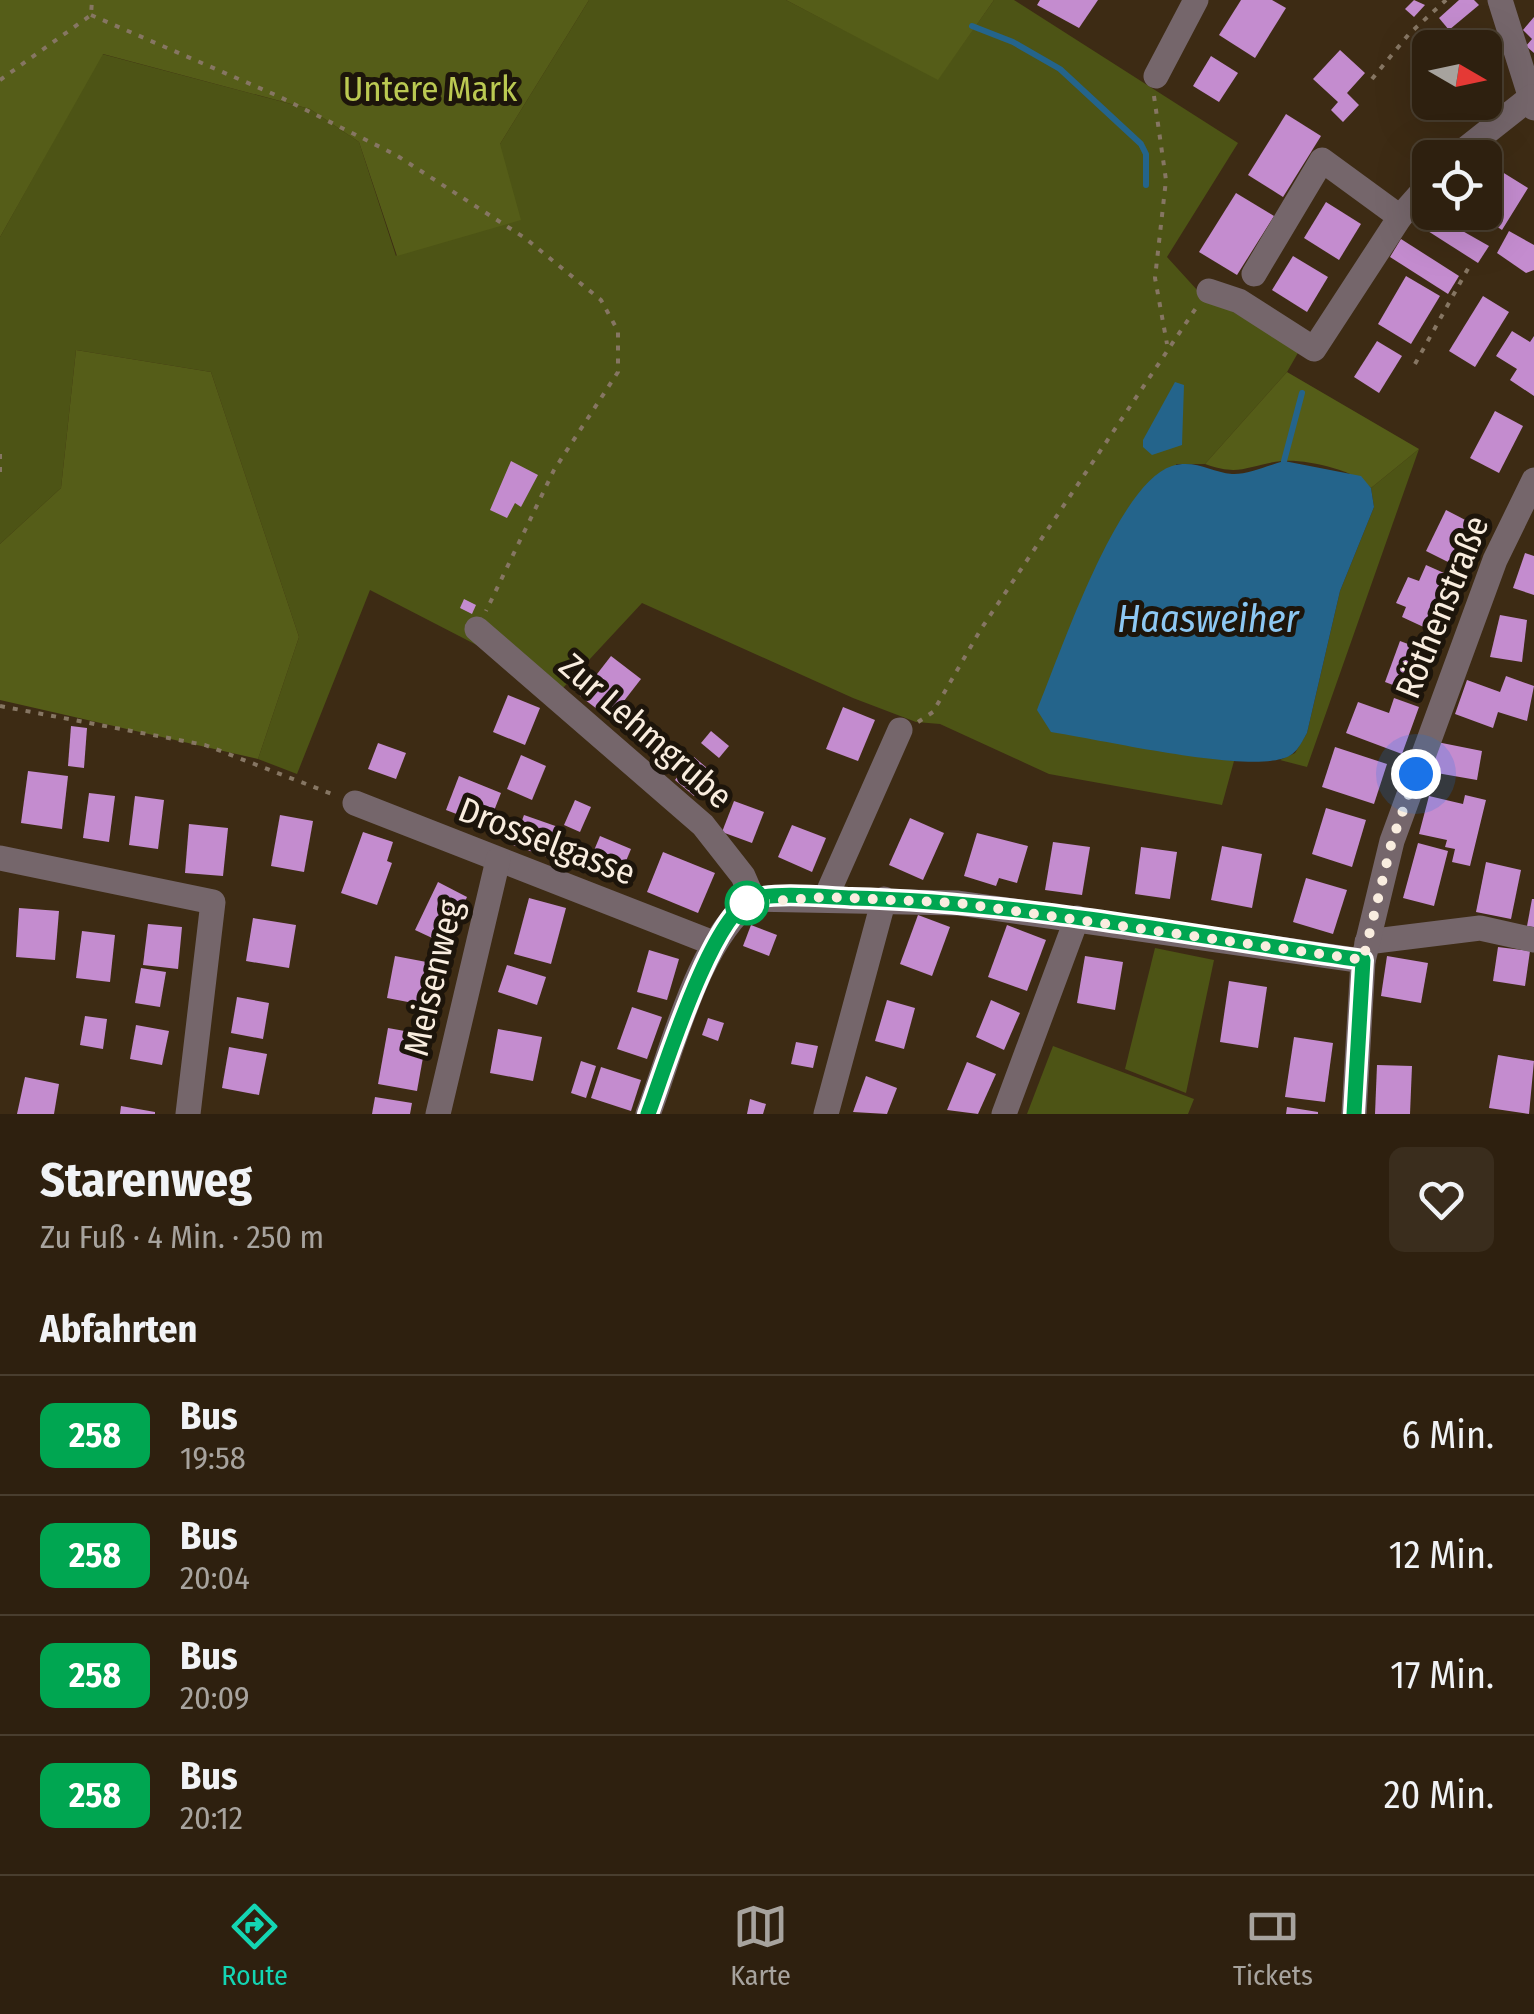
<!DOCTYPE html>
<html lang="de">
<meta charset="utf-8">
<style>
:root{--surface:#2e200f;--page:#3a2d1d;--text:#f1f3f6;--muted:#a7a39e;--line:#493e2f;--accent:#14d5b3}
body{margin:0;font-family:"Fira Sans Condensed",sans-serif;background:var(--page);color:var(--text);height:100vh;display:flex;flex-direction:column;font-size:38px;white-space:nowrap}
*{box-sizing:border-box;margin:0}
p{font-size:32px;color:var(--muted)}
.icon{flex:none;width:55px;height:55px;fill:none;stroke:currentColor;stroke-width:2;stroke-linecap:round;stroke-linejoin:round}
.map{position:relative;height:1114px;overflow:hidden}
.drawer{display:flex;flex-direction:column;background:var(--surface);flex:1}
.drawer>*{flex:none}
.badge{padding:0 20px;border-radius:15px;font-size:35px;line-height:65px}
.needle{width:65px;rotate:99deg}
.controls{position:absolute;left:1412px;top:30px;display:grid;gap:20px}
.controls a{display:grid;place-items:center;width:90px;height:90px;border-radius:15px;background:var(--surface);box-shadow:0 10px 40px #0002,0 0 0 2px var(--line);font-size:50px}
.you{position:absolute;width:50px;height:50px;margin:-25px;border:8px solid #fff;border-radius:50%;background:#1a73e8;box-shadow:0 0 0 15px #1a73e833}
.map>.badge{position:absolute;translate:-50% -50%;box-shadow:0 0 0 5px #fff}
h2{padding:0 40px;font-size:38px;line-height:90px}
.round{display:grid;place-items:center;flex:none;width:105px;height:105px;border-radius:15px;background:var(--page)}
.summary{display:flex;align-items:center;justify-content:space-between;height:170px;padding:0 40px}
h1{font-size:48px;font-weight:700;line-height:75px}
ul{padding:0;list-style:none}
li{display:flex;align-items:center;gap:30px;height:120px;padding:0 40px;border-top:2px solid var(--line)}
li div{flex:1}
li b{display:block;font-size:38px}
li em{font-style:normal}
li .badge{min-width:110px;font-weight:700;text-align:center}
.menu{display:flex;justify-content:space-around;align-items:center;height:140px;border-top:2px solid var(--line);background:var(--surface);font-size:28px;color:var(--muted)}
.menu a{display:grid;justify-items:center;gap:5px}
.menu .selected{color:var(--accent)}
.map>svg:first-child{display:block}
.green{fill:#4d5415}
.forest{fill:#555d18}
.water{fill:#24648b}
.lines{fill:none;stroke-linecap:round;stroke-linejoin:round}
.stream{stroke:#24648b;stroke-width:6}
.building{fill:#c48ccf}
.path{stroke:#867663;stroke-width:4;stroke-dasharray:5 8;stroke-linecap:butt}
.minor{stroke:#75666b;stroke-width:25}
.line-casing{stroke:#fff;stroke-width:22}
.line{stroke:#00a651;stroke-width:15}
.walk{stroke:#f9eddf;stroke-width:10;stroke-dasharray:0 18}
.stop-dot{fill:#fff;stroke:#00a651;stroke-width:5}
.labels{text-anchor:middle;stroke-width:10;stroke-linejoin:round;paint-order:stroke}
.park-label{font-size:35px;fill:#bbc952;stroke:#1d150b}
.street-label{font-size:35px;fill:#f9eddf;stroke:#1d150b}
.water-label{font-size:38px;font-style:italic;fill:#8dc8f3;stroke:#1d150b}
</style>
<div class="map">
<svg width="1534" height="1114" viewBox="0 0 1534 1114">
<rect width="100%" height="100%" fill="#3d2b14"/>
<g class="green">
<path d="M589,0H786L938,79L994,0H1014L1238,143L1167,257L1198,291L1299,351L1287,372L1205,464H1176L1225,759L1234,761L1222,805L1049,774L940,724L916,722L853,698L642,603L562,689L370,590L297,774L258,759L299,637L211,372L76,350L61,488L0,544V237L102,54L310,109L359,142L396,256L500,144Z"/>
<path d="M1419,449L1307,767L1280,760L1295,753L1307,733L1340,591L1374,507L1371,488Z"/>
<path d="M1155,948L1214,960L1186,1093L1125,1069Z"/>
<path d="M1053,1046L1194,1099L1188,1114H1027Z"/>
</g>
<g class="forest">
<path d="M0,0H589L500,144L521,220L397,256L359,142L310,109L103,54L0,237Z"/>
<path d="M786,0H994L938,80Z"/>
<path d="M76,350L211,372L299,637L258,759L0,700V544L61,488Z"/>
<path d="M1287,372L1419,449L1371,488C1356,470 1306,459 1282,461C1247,465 1241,477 1205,464Z"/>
</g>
<g class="water">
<path d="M1175,382L1184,385L1182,445L1152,455L1143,447V440Z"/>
<path d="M1284,461L1361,476L1371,488L1374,507L1340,591L1307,733C1300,745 1296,756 1281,759C1237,771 1102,740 1051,732L1037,710C1060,655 1117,483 1172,466C1195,459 1211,472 1232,474C1247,475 1269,465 1284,461Z"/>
</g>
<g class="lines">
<g class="stream">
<path d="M972,26L1013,42L1060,69L1141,144L1146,154V185"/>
<path d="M1284,461L1302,393"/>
</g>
</g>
<g class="building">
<path d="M1040,0H1098L1079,28L1037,5Z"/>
<path d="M1241,0H1272L1286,8L1255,58L1219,35Z"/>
<path d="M1414,0L1425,5L1414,17L1405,9Z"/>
<path d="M1459,0H1474L1479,5L1449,30L1439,18Z"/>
<path d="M1534,17V53L1526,46L1532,39L1523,30Z"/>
<path d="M1340,50L1365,73L1347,93L1359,105L1343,122L1331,110L1338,102L1313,79Z"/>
<path d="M1211,56L1238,73L1219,102L1193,86Z"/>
<path d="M1286,114L1321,136L1283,197L1248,175Z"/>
<path d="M1499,170L1528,188L1502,230L1475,212H1485V194Z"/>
<path d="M1236,193L1274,216L1237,275L1199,252Z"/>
<path d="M1326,202L1361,224L1339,260L1304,238Z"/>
<path d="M1429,212L1489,246L1478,263L1420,226Z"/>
<path d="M1509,231L1534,245V270L1526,273L1497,253Z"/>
<path d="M1401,239L1459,276L1448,294L1390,257Z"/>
<path d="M1293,256L1328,277L1307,312L1272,290Z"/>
<path d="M1406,276L1440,296L1411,344L1378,324Z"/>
<path d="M1483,296L1509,312L1475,367L1449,351Z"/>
<path d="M1512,331L1530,342L1534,336V396L1510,380L1517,369L1496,356Z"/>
<path d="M1377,341L1402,356L1379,393L1354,377Z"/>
<path d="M1495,411L1523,426L1499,473L1470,458Z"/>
<path d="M511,461L538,475L521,507L515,503L507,518L490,510Z"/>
<path d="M1446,510L1475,525L1454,565L1426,551Z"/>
<path d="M1525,553L1534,556V595L1513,588Z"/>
<path d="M1426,565L1453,577L1430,630L1402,617L1406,607L1396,603L1408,577L1419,581Z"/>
<path d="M464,599L476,605L472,614L460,608Z"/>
<path d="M1500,615L1527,620L1522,662L1490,657Z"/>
<path d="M1400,641L1432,653L1417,694L1385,682Z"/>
<path d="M611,656L641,679L610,719L580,696Z"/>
<path d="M1506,676L1534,686L1527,721L1498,712L1493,728L1455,714L1467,680L1500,692Z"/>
<path d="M508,695L540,708L525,745L493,732Z"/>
<path d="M1394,698L1419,707L1402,754L1346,733L1358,702L1389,713Z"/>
<path d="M843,707L875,720L858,761L826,749Z"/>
<path d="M71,726L87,728L84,768L68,766Z"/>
<path d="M711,731L729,746L719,758L701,743Z"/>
<path d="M1437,742L1482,751L1477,780L1431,772Z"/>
<path d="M378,743L406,753L396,779L368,769Z"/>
<path d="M1335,747L1387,764L1374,804L1322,787Z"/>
<path d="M521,755L546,766L532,800L507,789Z"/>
<path d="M694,757L713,773L694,796L675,780Z"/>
<path d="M28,771L68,776L62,829L21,823Z"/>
<path d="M459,776L501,793L488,826L446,810Z"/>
<path d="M89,793L115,796L109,842L83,838Z"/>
<path d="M1465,795L1486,800L1470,866L1452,862L1455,849L1445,847L1447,840L1419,834L1429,796L1463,804Z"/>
<path d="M135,796L164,800L158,849L129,845Z"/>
<path d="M575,800L591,807L580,832L564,825Z"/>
<path d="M734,801L764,812L752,843L722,832Z"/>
<path d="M1326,808L1366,820L1352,867L1312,854Z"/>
<path d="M280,815L313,821L304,872L271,866Z"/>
<path d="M524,815L564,829L553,859L513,845Z"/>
<path d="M910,818L944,833L923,880L889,865Z"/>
<path d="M189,824L228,828L223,876L185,873Z"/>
<path d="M792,825L826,838L812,872L778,857Z"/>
<path d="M363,832L393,842L387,861L392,863L377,905L341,893Z"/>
<path d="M977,833L1028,846L1017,883L999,878L996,886L964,876Z"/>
<path d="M600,836L631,849L619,878L588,865Z"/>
<path d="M1053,842L1090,847L1082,895L1045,890Z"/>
<path d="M1418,843L1448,851L1434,906L1403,898Z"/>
<path d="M1222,846L1262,854L1252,908L1211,900Z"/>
<path d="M1141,847L1177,852L1170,899L1135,894Z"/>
<path d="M663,852L715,873L698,913L647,892Z"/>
<path d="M1486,862L1521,870L1511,919L1476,912Z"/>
<path d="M1306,878L1347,890L1333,934L1293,922Z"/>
<path d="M438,882L467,897L445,944L415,930Z"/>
<path d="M529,898L566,908L551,964L514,954Z"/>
<path d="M1532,899H1534V927L1527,926Z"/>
<path d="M19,908L59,911L55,960L16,957Z"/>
<path d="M918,915L950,927L932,976L900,964Z"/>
<path d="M253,918L296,925L289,968L246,961Z"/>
<path d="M148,924L182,927L178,969L143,965Z"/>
<path d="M751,925L777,935L769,956L743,946Z"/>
<path d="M1007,925L1046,940L1027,991L988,977Z"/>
<path d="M82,931L115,935L110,982L76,978Z"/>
<path d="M1498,947L1530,951L1525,986L1493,981Z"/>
<path d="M649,950L679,959L667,1000L637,992Z"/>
<path d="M395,956L437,964L429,1006L387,998Z"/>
<path d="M1085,956L1123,962L1115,1010L1077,1003Z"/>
<path d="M1387,956L1428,963L1421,1003L1381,996Z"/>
<path d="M507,965L546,977L537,1005L498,992Z"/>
<path d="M141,968L166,972L160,1007L135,1003Z"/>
<path d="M1229,981L1267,987L1258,1048L1220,1042Z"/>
<path d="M237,997L269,1003L263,1039L231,1033Z"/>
<path d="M887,1000L915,1008L904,1049L875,1041Z"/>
<path d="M991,1000L1020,1013L1004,1050L976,1037Z"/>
<path d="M632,1007L662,1017L647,1059L617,1049Z"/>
<path d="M85,1016L107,1019L103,1049L80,1045Z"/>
<path d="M708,1018L724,1023L718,1041L702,1035Z"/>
<path d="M136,1025L169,1031L162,1065L130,1059Z"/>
<path d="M388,1028L427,1035L417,1091L378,1084Z"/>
<path d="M498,1029L542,1037L533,1081L490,1073Z"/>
<path d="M1294,1037L1333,1043L1325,1102L1285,1097Z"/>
<path d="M796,1042L818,1046L813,1068L791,1064Z"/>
<path d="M229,1047L267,1054L259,1095L222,1088Z"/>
<path d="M1498,1055L1534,1061L1529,1114L1489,1108Z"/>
<path d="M581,1061L596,1066L586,1098L571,1093Z"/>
<path d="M967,1062L996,1074L978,1114L947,1110Z"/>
<path d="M1377,1065L1412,1066L1410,1114H1375Z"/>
<path d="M601,1067L641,1080L631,1111L591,1098Z"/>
<path d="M866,1076L897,1088L887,1114L853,1112Z"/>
<path d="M25,1077L59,1084L54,1114H17Z"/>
<path d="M375,1097L412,1103L410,1114H372Z"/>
<path d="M750,1099L766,1104L763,1114H747Z"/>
<path d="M121,1106L155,1112V1114H120Z"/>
<path d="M1287,1107L1318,1112V1114H1286Z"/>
</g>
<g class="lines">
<g class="path">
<path d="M91,15L278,96L396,155L525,238L601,300L618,331V372L554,470L486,611"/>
<path d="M1372,79L1409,34L1446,0"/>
<path d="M0,80L91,15L92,0"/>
<path d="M1154,96L1166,180L1155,278L1167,344"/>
<path d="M1415,364L1470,265"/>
<path d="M0,454V472"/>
<path d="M0,706L205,745L332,794"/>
<path d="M918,722L933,712L981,629L1196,308"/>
</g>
<g class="minor">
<path d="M1500,0L1534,108"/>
<path d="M1156,76L1196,0"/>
<path d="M1454,158L1531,97"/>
<path d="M1400,217L1430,183"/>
<path d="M1209,291L1239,301L1314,349L1400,217L1322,160L1254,274"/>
<path d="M477,629L703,825L743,876L753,899"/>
<path d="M355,803L713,943"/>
<path d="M0,858L213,902L188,1114"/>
<path d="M826,897L900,730"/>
<path d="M753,899L958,903L1363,961"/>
<path d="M1367,942L1480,928L1534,940"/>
<path d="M438,1114L498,860"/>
<path d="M648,1114C673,1049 697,942 753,899"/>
<path d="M826,1114L884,899"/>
<path d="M1004,1114L1077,918"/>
<path d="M1354,1114L1363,961L1392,841L1495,560L1534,480"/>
</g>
</g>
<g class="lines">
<defs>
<path id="line" d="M648,1114C664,1071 712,913 753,899C775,892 827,897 851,898C1023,902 1193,936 1363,960L1354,1114"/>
</defs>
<use href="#line" class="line-casing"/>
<use href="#line" class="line"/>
<path class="walk" d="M747,903L826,897L958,903L1363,960L1392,841L1416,774"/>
</g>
<circle class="stop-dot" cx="747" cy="903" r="20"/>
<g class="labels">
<g class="park-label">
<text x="430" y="101">Untere Mark</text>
</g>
<g class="street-label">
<text transform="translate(1442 607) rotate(-68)" y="12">Röthenstraße</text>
<text transform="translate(646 731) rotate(41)" y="12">Zur Lehmgrube</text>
<text transform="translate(547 841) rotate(21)" y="12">Drosselgasse</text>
<text transform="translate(433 978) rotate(-77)" y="12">Meisenweg</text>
</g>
<g class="water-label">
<text x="1208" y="632">Haasweiher</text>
</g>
</g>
</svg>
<div class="controls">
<a><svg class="needle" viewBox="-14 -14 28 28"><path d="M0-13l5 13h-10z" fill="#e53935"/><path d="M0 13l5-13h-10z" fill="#a7a39e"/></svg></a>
<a><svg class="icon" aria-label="locate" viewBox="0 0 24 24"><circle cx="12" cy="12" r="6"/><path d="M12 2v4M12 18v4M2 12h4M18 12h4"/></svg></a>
</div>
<div class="you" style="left:1416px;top:774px"></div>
</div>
<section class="drawer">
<div class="summary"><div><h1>Starenweg</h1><p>Zu Fuß · 4 Min. · 250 m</p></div><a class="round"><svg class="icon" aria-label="heart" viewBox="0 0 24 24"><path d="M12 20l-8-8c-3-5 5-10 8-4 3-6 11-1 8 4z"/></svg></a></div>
<h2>Abfahrten</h2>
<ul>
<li><span class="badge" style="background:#00a651;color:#fff">258</span><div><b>Bus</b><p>19:58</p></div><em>6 Min.</em></li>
<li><span class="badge" style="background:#00a651;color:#fff">258</span><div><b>Bus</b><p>20:04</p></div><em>12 Min.</em></li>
<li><span class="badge" style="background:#00a651;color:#fff">258</span><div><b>Bus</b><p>20:09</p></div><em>17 Min.</em></li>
<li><span class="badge" style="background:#00a651;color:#fff">258</span><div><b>Bus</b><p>20:12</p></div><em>20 Min.</em></li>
</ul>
</section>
<nav class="menu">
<a class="selected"><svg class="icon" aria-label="directions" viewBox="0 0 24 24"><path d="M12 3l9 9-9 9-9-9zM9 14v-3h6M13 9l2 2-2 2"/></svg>Route</a>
<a><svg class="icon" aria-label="map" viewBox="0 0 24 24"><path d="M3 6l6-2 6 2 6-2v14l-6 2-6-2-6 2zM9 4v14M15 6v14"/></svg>Karte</a>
<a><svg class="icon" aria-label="tickets" viewBox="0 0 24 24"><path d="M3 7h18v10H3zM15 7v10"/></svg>Tickets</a>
</nav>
